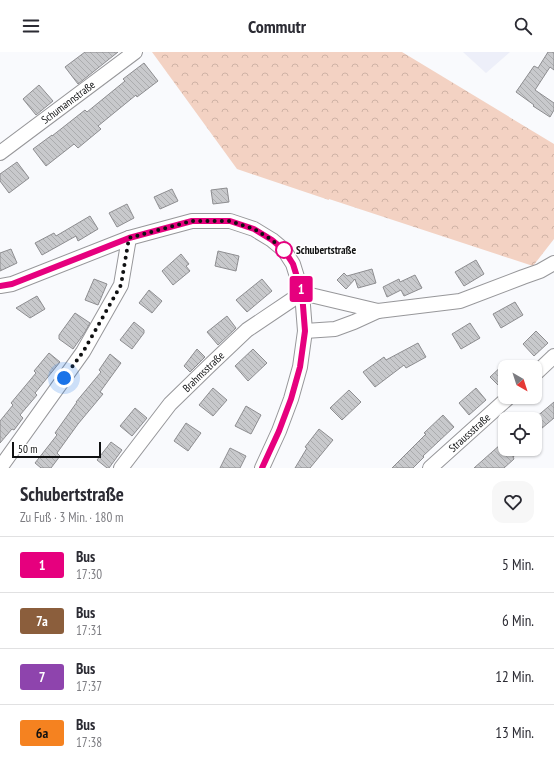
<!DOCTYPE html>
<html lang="de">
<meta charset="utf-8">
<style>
:root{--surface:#fff;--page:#f7f7f7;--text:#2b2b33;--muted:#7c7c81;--line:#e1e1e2}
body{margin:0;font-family:"PT Sans Narrow",sans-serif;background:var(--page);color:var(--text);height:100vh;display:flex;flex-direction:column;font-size:15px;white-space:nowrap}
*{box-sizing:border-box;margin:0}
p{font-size:13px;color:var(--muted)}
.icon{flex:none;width:22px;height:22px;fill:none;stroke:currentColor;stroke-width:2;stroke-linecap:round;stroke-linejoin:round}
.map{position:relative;height:416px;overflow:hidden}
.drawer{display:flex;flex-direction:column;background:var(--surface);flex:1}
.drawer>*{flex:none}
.badge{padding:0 8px;border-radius:3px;font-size:14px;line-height:26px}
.needle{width:26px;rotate:141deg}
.buttons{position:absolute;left:498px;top:308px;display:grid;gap:8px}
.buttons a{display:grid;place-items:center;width:44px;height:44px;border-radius:8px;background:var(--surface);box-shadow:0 1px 3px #0004;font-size:20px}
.scale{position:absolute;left:12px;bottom:10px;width:89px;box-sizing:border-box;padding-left:4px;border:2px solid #101112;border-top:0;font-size:11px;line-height:14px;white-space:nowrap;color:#101112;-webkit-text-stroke:3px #fff;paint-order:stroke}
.you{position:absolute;width:20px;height:20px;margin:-10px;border:3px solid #fff;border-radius:50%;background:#1a73e8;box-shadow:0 0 0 6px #1a73e833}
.map>.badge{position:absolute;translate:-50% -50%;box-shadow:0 0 0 2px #fff}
.round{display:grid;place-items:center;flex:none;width:42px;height:42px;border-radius:12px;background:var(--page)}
.overview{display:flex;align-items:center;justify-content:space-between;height:68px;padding:0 20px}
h1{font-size:19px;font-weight:600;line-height:30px}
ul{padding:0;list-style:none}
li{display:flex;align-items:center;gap:12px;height:56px;padding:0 20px;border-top:1px solid var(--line)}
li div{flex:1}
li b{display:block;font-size:15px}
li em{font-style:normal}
li .badge{min-width:44px;font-weight:700;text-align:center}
header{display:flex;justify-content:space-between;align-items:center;height:52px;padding:0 20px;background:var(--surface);font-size:18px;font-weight:600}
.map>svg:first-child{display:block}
.built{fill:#edeff9}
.forest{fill:url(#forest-crowns)}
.building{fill:url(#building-back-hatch);stroke:#8d8d90}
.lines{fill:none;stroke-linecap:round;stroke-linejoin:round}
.minor-casing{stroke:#97979a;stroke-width:16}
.minor{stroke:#fff;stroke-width:14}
.line-casing{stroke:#fff;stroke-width:9}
.line{stroke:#e6007e;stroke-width:6}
.walk{stroke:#101112;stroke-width:4;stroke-dasharray:0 7.2}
.stop-dot{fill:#fff;stroke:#e6007e;stroke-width:2}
.labels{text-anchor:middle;stroke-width:3;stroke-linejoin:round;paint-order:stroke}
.street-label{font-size:11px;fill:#101112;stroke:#fff}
.stop-label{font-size:11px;font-weight:bold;fill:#101112;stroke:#fff;text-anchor:start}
</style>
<header><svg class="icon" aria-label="menu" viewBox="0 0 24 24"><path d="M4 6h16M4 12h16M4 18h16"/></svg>Commutr<svg class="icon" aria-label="search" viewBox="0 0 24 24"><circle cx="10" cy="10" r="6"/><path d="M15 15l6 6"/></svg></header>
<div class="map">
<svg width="554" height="416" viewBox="0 0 554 416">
<defs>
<pattern id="forest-crowns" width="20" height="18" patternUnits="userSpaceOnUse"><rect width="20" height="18" fill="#f3d2c3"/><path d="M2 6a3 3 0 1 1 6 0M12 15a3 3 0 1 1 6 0" fill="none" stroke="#cfb3a6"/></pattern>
<pattern id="building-back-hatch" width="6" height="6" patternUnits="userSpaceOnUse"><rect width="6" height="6" fill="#c8c9cc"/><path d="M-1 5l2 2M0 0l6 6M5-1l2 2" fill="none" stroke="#abacae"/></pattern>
</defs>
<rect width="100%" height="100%" fill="#f9fafd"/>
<path class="built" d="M463,0H510L486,21Z"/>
<path class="forest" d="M152,0H402L554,92V187L533,214L329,147V148L237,117Z"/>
<g class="building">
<path d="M85,0H118L78,32L65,15Z"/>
<path d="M548,0H554V18L550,15L535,38L554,51V58L550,65L533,54L534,53L516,40L534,14L538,16Z"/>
<path d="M144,11L158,29L137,45L136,43L98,74L101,77L78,96L74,92L46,114L33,97L52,83V84L85,58L87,60L125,29L123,27Z"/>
<path d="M39,33L53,49L36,63L23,47Z"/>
<path d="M17,110L29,126L9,141L0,129V122Z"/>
<path d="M227,136L229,150L213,152L211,138Z"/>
<path d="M172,137L178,149L160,157L154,145Z"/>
<path d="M127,152L134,166L117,175L109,161Z"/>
<path d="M90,164L98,177L78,189L76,184L42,203L35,191L54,181L56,184Z"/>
<path d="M11,197L17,211L0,219V201Z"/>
<path d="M218,199L239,204L236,219L215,214Z"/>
<path d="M181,202L189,212L186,214L190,219L173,233L162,219Z"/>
<path d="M476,208L484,222L464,234L455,220Z"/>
<path d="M372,217L376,231L358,236L355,227L346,237L337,228L344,221L347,224Z"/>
<path d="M415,223L422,236L404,244L401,238L387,245L383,235L399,227L400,230Z"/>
<path d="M94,227L107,232L98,253L85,248Z"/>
<path d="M262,227L272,239L247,260L236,248Z"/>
<path d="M149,238L162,249L152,261L139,251Z"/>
<path d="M37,244L45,257L30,266L16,256Z"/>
<path d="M515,250L523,263L501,276L493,262Z"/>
<path d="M75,261L90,271L85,280L73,297L59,287V283Z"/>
<path d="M227,264L236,276L218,293L207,280Z"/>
<path d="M134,270L144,278V281L132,297L120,288Z"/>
<path d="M470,271L480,286L461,297L452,282Z"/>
<path d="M536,279L548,291L534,304L523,292Z"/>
<path d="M418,291L426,305L406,316L404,313L375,335L363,320L384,305L386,308Z"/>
<path d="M197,297L205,305L190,320L184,314Z"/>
<path d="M253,297L267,311L248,329L235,314Z"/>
<path d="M49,301L60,310L35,341L37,343L20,363L23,366L14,378L12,377L0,391V369L13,353L11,351L36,321L34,319Z"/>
<path d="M110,302L121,311L100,340L103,342L78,372L57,401L60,404L51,416H41L35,411L57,383L55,381L77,350H76L101,320L99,318Z"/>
<path d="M505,311V331L500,335L490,325Z"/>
<path d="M213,336L227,348L213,364L199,353Z"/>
<path d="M476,336L486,348L469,363L459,351Z"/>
<path d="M349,338L361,350L342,368L330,356Z"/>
<path d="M554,350V366L535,382V366Z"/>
<path d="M246,354L261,363L251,382L235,374Z"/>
<path d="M135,356L147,366L132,384L120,374Z"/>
<path d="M443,363L454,375L423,404L424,405L413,416H392L426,382L424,381Z"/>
<path d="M186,371L201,381L188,399L174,389Z"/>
<path d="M319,377L333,388L310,416H295L307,396L305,395Z"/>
<path d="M111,390L122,398L109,416H107L97,408Z"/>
<path d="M501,392L505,397H522L513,405L514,407L504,416H474Z"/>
<path d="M230,396L246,404L240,416H220Z"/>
</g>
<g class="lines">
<defs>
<g id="minor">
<path id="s1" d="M0,101L135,0"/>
<path d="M0,234L12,232L129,186L192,169H230L254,177L272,188L284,198L293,212L302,241L305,279L300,315L291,347L279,379L262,416"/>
<path d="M305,279L335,277L354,270L378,259"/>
<path d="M535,322L554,304"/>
<path d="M0,416L83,300L121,233L129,186"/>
<path id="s2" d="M121,416L170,352L209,314L247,278L302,241L378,259L460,249L523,225L540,219L554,211"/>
<path id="s3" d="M430,416L509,345"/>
</g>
</defs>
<use href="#minor" class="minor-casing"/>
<use href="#minor" class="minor"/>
</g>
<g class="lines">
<defs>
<path id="line" d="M0,234L12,232L129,186L192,169H230L254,177L272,188L284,198L293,212L302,241L305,279L300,315L291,347L279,379L262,416"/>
</defs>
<use href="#line" class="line-casing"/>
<use href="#line" class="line"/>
<path class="walk" d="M64,326L83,300L121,233L129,186L192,169H230L254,177L272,188L284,198"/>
</g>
<circle class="stop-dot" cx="284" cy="198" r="8"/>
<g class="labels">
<g class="street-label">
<text dy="4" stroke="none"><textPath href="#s1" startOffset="85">Schumannstraße</textPath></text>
<text dy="4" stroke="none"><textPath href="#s2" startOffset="127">Brahmsstraße</textPath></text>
<text dy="4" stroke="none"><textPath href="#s3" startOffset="53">Straussstraße</textPath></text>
</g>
<g class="stop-label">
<text x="296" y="202">Schubertstraße</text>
</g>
</g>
</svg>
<div class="buttons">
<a><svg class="needle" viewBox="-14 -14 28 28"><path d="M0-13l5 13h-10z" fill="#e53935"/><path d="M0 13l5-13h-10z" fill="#7c7c81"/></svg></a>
<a><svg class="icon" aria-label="locate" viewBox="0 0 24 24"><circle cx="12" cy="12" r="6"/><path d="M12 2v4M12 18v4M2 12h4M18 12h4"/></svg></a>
</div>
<div class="scale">50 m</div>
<div class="you" style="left:64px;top:326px"></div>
<b class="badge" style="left:301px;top:237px;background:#e6007e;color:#fff">1</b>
</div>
<section class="drawer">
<div class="overview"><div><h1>Schubertstraße</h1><p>Zu Fuß · 3 Min. · 180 m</p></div><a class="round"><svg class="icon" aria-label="heart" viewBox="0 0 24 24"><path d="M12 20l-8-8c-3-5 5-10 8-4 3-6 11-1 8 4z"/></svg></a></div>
<ul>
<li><span class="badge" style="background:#e6007e;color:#fff">1</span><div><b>Bus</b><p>17:30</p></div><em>5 Min.</em></li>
<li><span class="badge" style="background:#8b5e3c;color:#fff">7a</span><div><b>Bus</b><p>17:31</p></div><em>6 Min.</em></li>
<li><span class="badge" style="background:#8e44ad;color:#fff">7</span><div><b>Bus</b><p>17:37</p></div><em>12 Min.</em></li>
<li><span class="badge" style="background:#f58220;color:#111">6a</span><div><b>Bus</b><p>17:38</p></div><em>13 Min.</em></li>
</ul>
</section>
